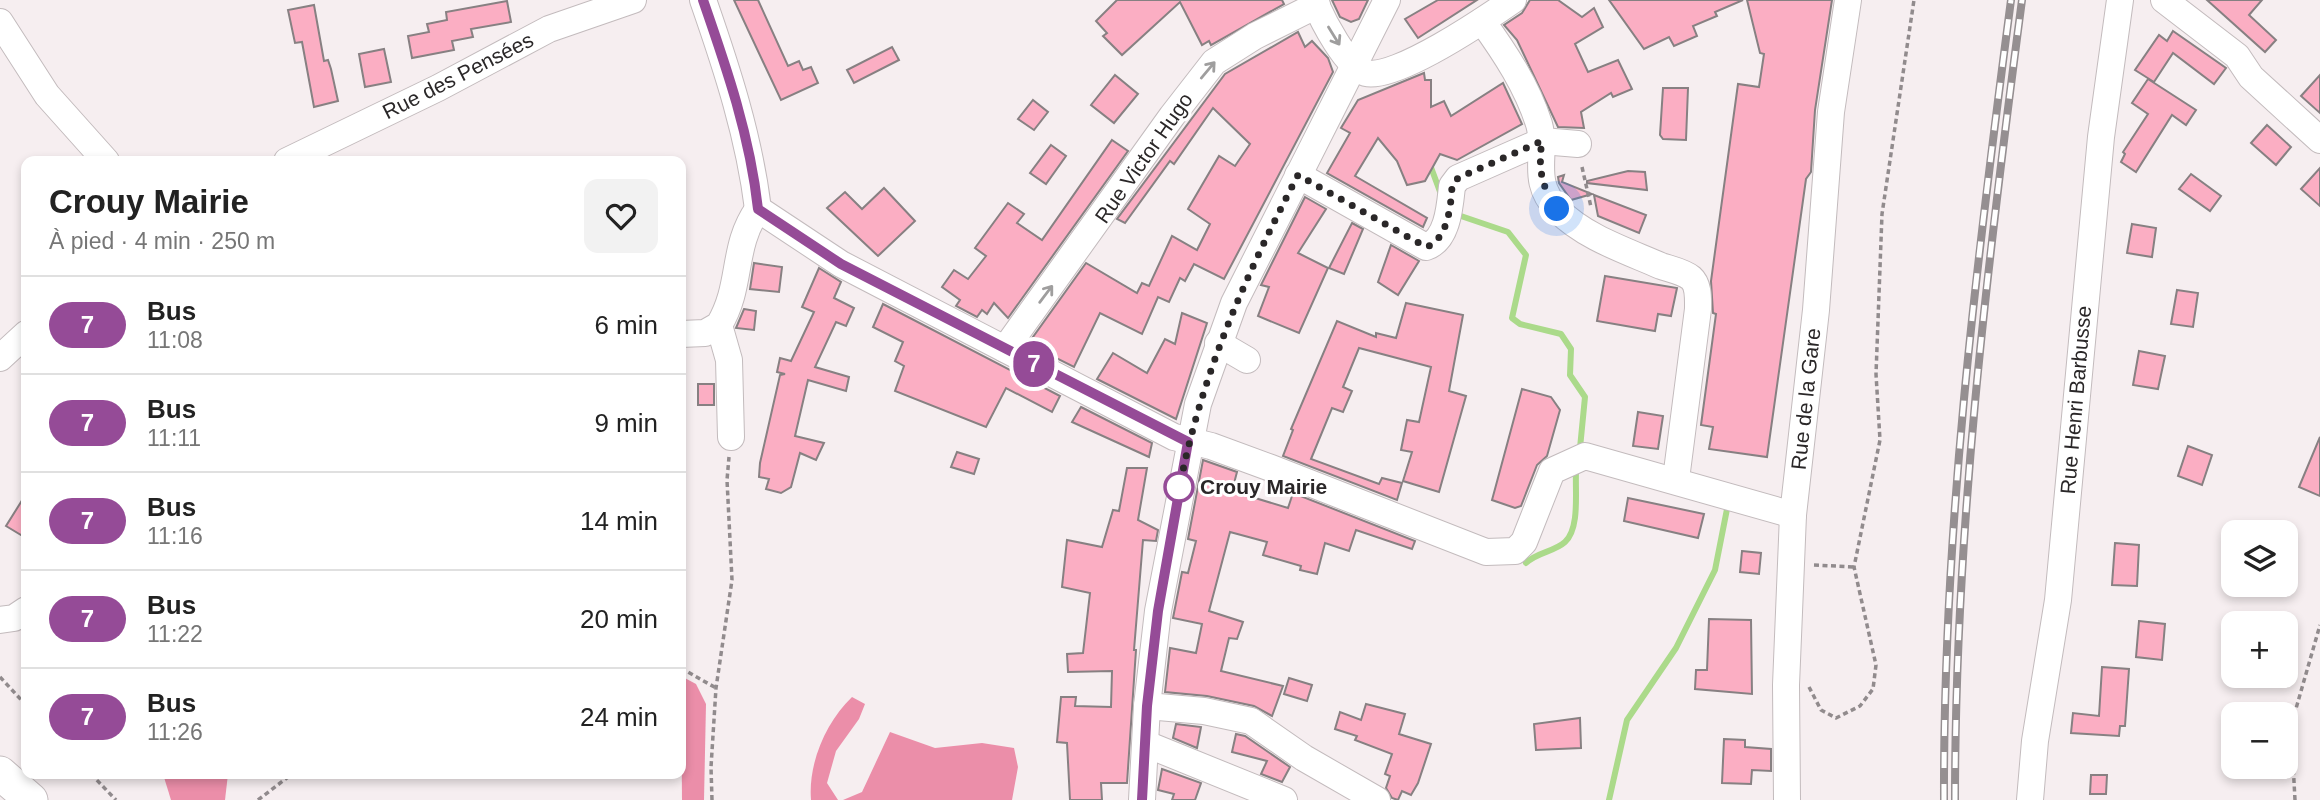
<!DOCTYPE html>
<html lang="fr">
<meta charset="utf-8">
<style>
:root{--surface:#fff;--page:#f2f2f2;--text:#222;--muted:#767676;--line:#e0e0e0}
body{margin:0;font-family:Arial,sans-serif;background:var(--page);color:var(--text);height:100vh;display:flex;flex-direction:column;font-size:26px;white-space:nowrap}
*{box-sizing:border-box;margin:0}
p{font-size:23px;color:var(--muted)}
.icon{flex:none;width:38px;height:38px;fill:none;stroke:currentColor;stroke-width:2;stroke-linecap:round;stroke-linejoin:round}
.map{position:relative;flex:1;overflow:hidden}
.details{position:absolute;left:21px;top:156px;width:665px;height:623px;display:flex;flex-direction:column;background:var(--surface);border-radius:14px;box-shadow:0 4px 10px #0003}
.details>*{flex:none}
.badge{padding:0 14px;border-radius:23px;font-size:24px;line-height:46px}
.controls{position:absolute;left:2221px;top:520px;display:grid;gap:14px}
.controls a{display:grid;place-items:center;width:77px;height:77px;border-radius:14px;background:var(--surface);box-shadow:0 4px 10px #0003;font-size:35px}
.you{position:absolute;width:35px;height:35px;margin:-18px;border:5px solid #fff;border-radius:50%;background:#1a73e8;box-shadow:0 0 0 10px #1a73e833}
.map>.badge{position:absolute;translate:-50% -50%;box-shadow:0 0 0 4px #fff}
.round{display:grid;place-items:center;flex:none;width:74px;height:74px;border-radius:14px;background:var(--page)}
.summary{display:flex;align-items:center;justify-content:space-between;height:119px;padding:0 28px}
h1{font-size:33px;font-weight:800;line-height:52px}
ul{padding:0;list-style:none}
li{display:flex;align-items:center;gap:21px;height:98px;padding:0 28px;border-top:2px solid var(--line)}
li div{flex:1}
li b{display:block;font-size:26px}
li em{font-style:normal}
li .badge{min-width:77px;font-weight:700;text-align:center}
.map>svg:first-child{display:block}
.forest{fill:#eb8ea9}
.lines{fill:none;stroke-linecap:round;stroke-linejoin:round}
.stream{stroke:#abda8a;stroke-width:6}
.building{fill:#fbaec3;stroke:#878082;stroke-width:2}
.minor-casing{stroke:#c3bbbd;stroke-width:28}
.major-casing{stroke:#c3bbbd;stroke-width:35}
.path{stroke:#918b8d;stroke-width:3.5;stroke-dasharray:5 3.5;stroke-linecap:butt}
.minor{stroke:#fff;stroke-width:26}
.major{stroke:#fff;stroke-width:33}
.rail-casing{stroke:#958f91;stroke-width:8}
.rail{stroke:#fff;stroke-width:5;stroke-dasharray:16;stroke-linecap:butt}
.oneway{stroke:#9f9e9e}
.line-casing{stroke:#fff;stroke-width:16}
.line{stroke:#954b97;stroke-width:10}
.walk{stroke:#2a2728;stroke-width:7;stroke-dasharray:0 12.6}
.stop-dot{fill:#fff;stroke:#954b97;stroke-width:3.5}
.labels{text-anchor:middle;stroke-width:6;stroke-linejoin:round;paint-order:stroke}
.street-label{font-size:21px;fill:#2a2728;stroke:#fff}
.stop-label{font-size:21px;font-weight:bold;fill:#2a2728;stroke:#fff;text-anchor:start}
</style>
<div class="map">
<svg width="2320" height="800" viewBox="0 0 2320 800">
<rect width="100%" height="100%" fill="#f6eef0"/>
<g class="forest">
<path d="M681,676L696,684L706,704L704,800H682Z"/>
<path d="M852,697L865,704L859,719L836,751L827,783L838,800H811C808,763 826,722 852,697Z"/>
<path d="M890,732L935,748L982,743L1014,748L1018,767L1012,800H843L862,792Z"/>
<path d="M163,774H228L225,800H171Z"/>
</g>
<g class="lines">
<g class="stream">
<path d="M1429,162L1442,197"/>
<path d="M1455,214L1508,232L1526,255L1512,318L1520,324L1561,334L1571,349L1570,375L1585,397L1580,448"/>
<path d="M1526,563C1537,552 1554,552 1565,542C1580,528 1575,492 1576,472"/>
<path d="M1609,800L1627,720L1676,648L1715,570L1728,504"/>
</g>
</g>
<g class="building">
<path d="M734,0H758L788,66L799,61L803,70L811,67L818,83L781,100Z"/>
<path d="M1117,0H1282L1284,4L1211,45L1209,41L1202,45L1180,2L1122,55L1103,36L1107,33L1096,21Z"/>
<path d="M1332,0H1368L1359,19L1351,22L1340,17Z"/>
<path d="M1438,0H1477L1418,38L1405,19Z"/>
<path d="M1530,0H1558L1582,17L1594,8L1603,27L1575,44L1588,72L1618,60L1632,89L1613,97L1611,93L1581,112L1584,128L1558,127L1517,40L1504,25L1522,13Z"/>
<path d="M1609,0H1743L1715,12L1717,16L1693,26L1697,36L1674,46L1669,37L1644,49Z"/>
<path d="M1747,0H1832L1815,110L1811,172L1806,179L1767,457L1709,449L1713,427L1701,425L1716,314L1713,313L1711,281L1738,84L1759,87L1764,54L1760,53Z"/>
<path d="M2207,0H2262L2249,15L2276,40L2265,52Z"/>
<path d="M507,1L511,22L471,29L473,37L452,41L454,50L412,58L408,36L429,32L427,24L447,20L446,12Z"/>
<path d="M314,5L324,61L328,60L331,69L338,101L314,107L302,42L295,43L288,10Z"/>
<path d="M2173,31L2226,68L2214,84L2173,53L2154,82L2135,70L2159,35L2167,41Z"/>
<path d="M1298,32L1305,47L1312,41L1328,58L1333,72L1224,279L1194,264L1185,281L1180,278L1169,302L1158,297L1142,334L1100,313L1074,367L1028,344L1086,263L1137,293L1142,283L1149,286L1172,236L1197,250L1210,224L1188,209L1219,156L1235,166L1250,144L1213,108L1174,164L1170,161L1125,223L1117,219L1225,74Z"/>
<path d="M892,47L899,60L854,83L847,70Z"/>
<path d="M384,49L391,82L365,87L359,54Z"/>
<path d="M1424,73L1425,80H1431V107L1444,101L1451,116L1503,83L1522,124L1457,160L1440,154L1425,181L1407,185L1397,161L1378,138L1355,176L1427,218L1423,227L1327,173L1350,133L1341,128L1358,100Z"/>
<path d="M1115,75L1138,94L1114,123L1091,105Z"/>
<path d="M2320,75V113L2301,96Z"/>
<path d="M2148,79L2196,110L2186,125L2172,115L2136,172L2121,162L2125,154L2123,152L2148,114L2132,103Z"/>
<path d="M1663,88H1688L1686,140L1663,139L1660,135Z"/>
<path d="M1033,100L1048,112L1034,130L1018,119Z"/>
<path d="M2267,125L2291,147L2276,165L2251,143Z"/>
<path d="M1112,140L1128,151L1008,318L994,303L987,314L982,310L977,317L956,306L960,300L942,287L954,270L968,279L986,256L975,248L1008,203L1024,214L1017,223L1042,240Z"/>
<path d="M1051,145L1066,156L1046,184L1030,173Z"/>
<path d="M2320,168V206L2301,189Z"/>
<path d="M1628,171L1645,172L1647,190L1587,183V181Z"/>
<path d="M2191,174L2221,196L2210,211L2179,189Z"/>
<path d="M1564,175L1562,182L1592,194L1571,200L1559,183L1558,177Z"/>
<path d="M884,188L915,221L878,256L827,208L845,192L862,209Z"/>
<path d="M1594,195L1646,215L1639,233L1598,216Z"/>
<path d="M1305,197L1326,209L1298,253L1328,268L1299,333L1258,316L1269,287L1261,285Z"/>
<path d="M1352,223L1363,229L1344,274L1329,268Z"/>
<path d="M2132,224L2156,228L2152,257L2127,253Z"/>
<path d="M1391,245L1419,261L1398,295L1378,282Z"/>
<path d="M754,263L782,267L779,292L750,289Z"/>
<path d="M819,268L841,282L834,298L854,308L846,326L836,322L815,367L849,377L846,391L808,380L795,436L824,443L816,460L800,453L791,487L781,493L766,489L769,479L759,477L760,463L780,375L785,374L777,372L780,358L791,361L814,312L802,307Z"/>
<path d="M1605,276L1677,288L1671,316L1658,314L1655,331L1597,321Z"/>
<path d="M2177,290L2198,293L2193,327L2171,324Z"/>
<path d="M1406,303L1463,315L1449,391L1466,396L1439,492L1403,481L1412,452L1401,450L1407,420L1419,422L1431,367L1359,348L1343,387L1352,391L1343,412L1332,408L1311,459L1379,484L1382,478L1402,483L1397,500L1283,456L1293,430L1291,429L1337,321L1376,337V333L1396,338Z"/>
<path d="M883,304L1060,396L1052,412L1006,388L986,427L895,391L904,366L895,361L903,342L873,327Z"/>
<path d="M744,309L756,311L754,330L736,328Z"/>
<path d="M1182,313L1207,323L1176,419L1097,379L1113,353L1147,373L1165,339L1175,344Z"/>
<path d="M2139,351L2165,356L2158,389L2133,385Z"/>
<rect x="698" y="384" width="16" height="21"/>
<path d="M1522,389L1551,397L1560,410L1547,456L1537,465L1521,506L1515,508L1492,500Z"/>
<path d="M1081,407L1152,443L1149,457L1072,422Z"/>
<path d="M1638,412L1663,416L1658,449L1633,446Z"/>
<path d="M2320,437V496L2299,487Z"/>
<path d="M2188,446L2212,455L2202,485L2178,476Z"/>
<path d="M957,452L979,459L974,474L951,467Z"/>
<path d="M1203,460L1237,472L1232,491L1288,508L1293,493L1415,541L1412,549L1356,530L1349,551L1325,543L1317,574L1300,570L1301,566L1263,555L1267,542L1230,532L1209,611L1243,622L1237,639L1229,638L1221,671L1283,686L1272,716L1254,706L1207,696L1165,692L1170,648L1196,653L1202,624L1173,618L1182,572L1188,573L1196,541L1188,539Z"/>
<path d="M1127,468H1147L1138,520L1158,530L1156,541L1143,540L1134,650H1136L1127,783H1101L1102,800H1070L1067,743L1057,742L1061,697H1076L1075,706L1111,707L1112,671L1068,672L1067,654L1083,653L1090,593L1062,587L1067,540L1102,547L1113,510L1119,511Z"/>
<path d="M26,494V538L6,526Z"/>
<path d="M1628,498L1704,514L1698,538L1624,521Z"/>
<path d="M2115,543L2139,545L2137,586L2112,585Z"/>
<path d="M1742,551L1761,553L1759,574L1740,572Z"/>
<path d="M1709,619L1751,620L1752,694L1695,689L1696,670H1707Z"/>
<path d="M2139,621L2165,624L2162,660L2136,657Z"/>
<path d="M2102,667L2129,669L2125,726H2120L2119,736L2071,733L2073,713L2099,716Z"/>
<path d="M1289,678L1312,685L1307,701L1284,694Z"/>
<path d="M1366,704L1405,714L1399,734L1431,744L1418,783L1411,795L1402,791L1398,800L1392,798L1386,788L1390,776L1385,774L1392,754L1355,740L1357,736L1335,729L1340,712L1361,720Z"/>
<path d="M1580,718L1581,748L1536,750L1534,724Z"/>
<path d="M1176,724L1201,727L1197,748L1173,738Z"/>
<path d="M1236,734L1245,736L1290,767L1282,782L1261,774L1267,761L1232,752Z"/>
<path d="M1724,739L1745,740V747L1771,749V771L1752,770L1751,784L1722,783Z"/>
<path d="M1162,769L1201,783L1195,800H1172L1174,794L1158,790Z"/>
<path d="M2091,775H2107L2106,794H2090Z"/>
</g>
<g class="lines">
<defs>
<g id="minor">
<path d="M703,0C727,69 749,136 758,209L841,264L1174,437L1211,446L1271,468L1486,552L1515,551L1524,542L1552,471L1585,456L1793,515"/>
<path d="M1314,0C1322,19 1346,67 1366,73C1395,81 1487,18 1513,0"/>
<path d="M2164,0L2237,56L2251,77L2320,140"/>
<path d="M1482,21C1505,53 1527,86 1539,124C1548,155 1529,180 1558,210C1584,237 1627,251 1661,266C1670,269 1684,272 1691,278C1699,285 1698,299 1698,309L1676,479"/>
<path d="M0,22L47,95L106,161"/>
<path d="M1542,141L1578,144"/>
<path d="M287,161L438,88L549,29L633,0"/>
<path d="M1298,175L1426,247C1448,240 1450,205 1452,186L1458,178L1542,141"/>
<path d="M719,325L729,360L731,437"/>
<path d="M681,334L705,333L719,325C743,285 731,247 758,209"/>
<path d="M1218,343L1247,360"/>
<path d="M1005,349L1172,116L1214,62L1255,36L1317,5"/>
<path d="M0,358L26,334"/>
<path d="M0,620L14,618L26,610"/>
<path d="M1147,706L1204,711L1251,721L1304,758L1377,800"/>
<path d="M1146,744L1284,800"/>
<path d="M1142,800L1147,706L1158,611L1198,404L1234,303L1387,0"/>
<path d="M1787,800L1786,685L1793,515L1816,310L1831,112L1848,0"/>
<path d="M2030,800L2035,741L2058,600L2101,137L2120,0"/>
</g>
<path id="major" d="M0,773L31,800"/>
</defs>
<use href="#minor" class="minor-casing"/>
<use href="#major" class="major-casing"/>
<g class="path">
<path d="M1582,167L1591,207"/>
<path d="M1814,565L1854,567"/>
<path d="M681,668L716,688"/>
<path d="M0,677L26,705"/>
<path d="M1809,687L1821,710L1836,718L1860,706L1873,689L1876,665L1854,567L1880,440L1876,374L1882,214L1914,0"/>
<path d="M91,774L116,800"/>
<path d="M258,800L292,774"/>
<path d="M712,800L711,767L716,688L732,580L727,480L729,457"/>
<path d="M2295,800L2291,726L2320,625"/>
</g>
<use href="#minor" class="minor"/>
<use href="#major" class="major"/>
<defs>
<g id="rail">
<path d="M1944,800C1943,531 1976,266 2011,0"/>
<path d="M1955,800C1955,531 1987,266 2022,0"/>
</g>
</defs>
<use href="#rail" class="rail-casing"/>
<use href="#rail" class="rail"/>
</g>
<defs><path id="oneway-shaft" d="M-6 0H5M1.5-3L5.5 0L1.5 3" fill="none" stroke-width="1.6" stroke-linecap="round" stroke-linejoin="round" transform="scale(1.75)"/></defs>
<g class="oneway">
<use href="#oneway-shaft" transform="translate(1334 36) rotate(58)"/>
<use href="#oneway-shaft" transform="translate(1208 70) rotate(-50)"/>
<use href="#oneway-shaft" transform="translate(1046 294) rotate(-53)"/>
</g>
<g class="lines">
<defs>
<path id="line" d="M703,0C727,69 750,136 758,209L841,264L1188,442L1158,611L1147,706L1142,800"/>
</defs>
<use href="#line" class="line-casing"/>
<use href="#line" class="line"/>
<path class="walk" d="M1179,487V490C1201,375 1244,279 1298,175L1426,247C1448,240 1451,205 1452,186L1458,178L1542,141C1538,167 1541,187 1557,209"/>
</g>
<circle class="stop-dot" cx="1179" cy="487" r="14"/>
<g class="labels">
<g class="street-label">
<text transform="translate(458 76) rotate(-27)" y="7">Rue des Pensées</text>
<text transform="translate(1144 158) rotate(-55)" y="7">Rue Victor Hugo</text>
<text transform="translate(1806 399) rotate(-84)" y="7">Rue de la Gare</text>
<text transform="translate(2076 400) rotate(-85)" y="7">Rue Henri Barbusse</text>
</g>
<g class="stop-label">
<text x="1200" y="494">Crouy Mairie</text>
</g>
</g>
</svg>
<div class="controls">
<a><svg class="icon" aria-label="layers" viewBox="0 0 24 24"><path d="M12 4l9 5-9 5-9-5zM3 14l9 5 9-5"/></svg></a>
<a>+</a>
<a>−</a>
</div>
<div class="you" style="left:1557px;top:209px"></div>
<b class="badge" style="left:1034px;top:364px;background:#954b97;color:#fff">7</b>
<section class="details">
<div class="summary"><div><h1>Crouy Mairie</h1><p>À pied · 4 min · 250 m</p></div><a class="round"><svg class="icon" aria-label="heart" viewBox="0 0 24 24"><path d="M12 20l-8-8c-3-5 5-10 8-4 3-6 11-1 8 4z"/></svg></a></div>
<ul>
<li><span class="badge" style="background:#954b97;color:#fff">7</span><div><b>Bus</b><p>11:08</p></div><em>6 min</em></li>
<li><span class="badge" style="background:#954b97;color:#fff">7</span><div><b>Bus</b><p>11:11</p></div><em>9 min</em></li>
<li><span class="badge" style="background:#954b97;color:#fff">7</span><div><b>Bus</b><p>11:16</p></div><em>14 min</em></li>
<li><span class="badge" style="background:#954b97;color:#fff">7</span><div><b>Bus</b><p>11:22</p></div><em>20 min</em></li>
<li><span class="badge" style="background:#954b97;color:#fff">7</span><div><b>Bus</b><p>11:26</p></div><em>24 min</em></li>
</ul>
</section>
</div>
